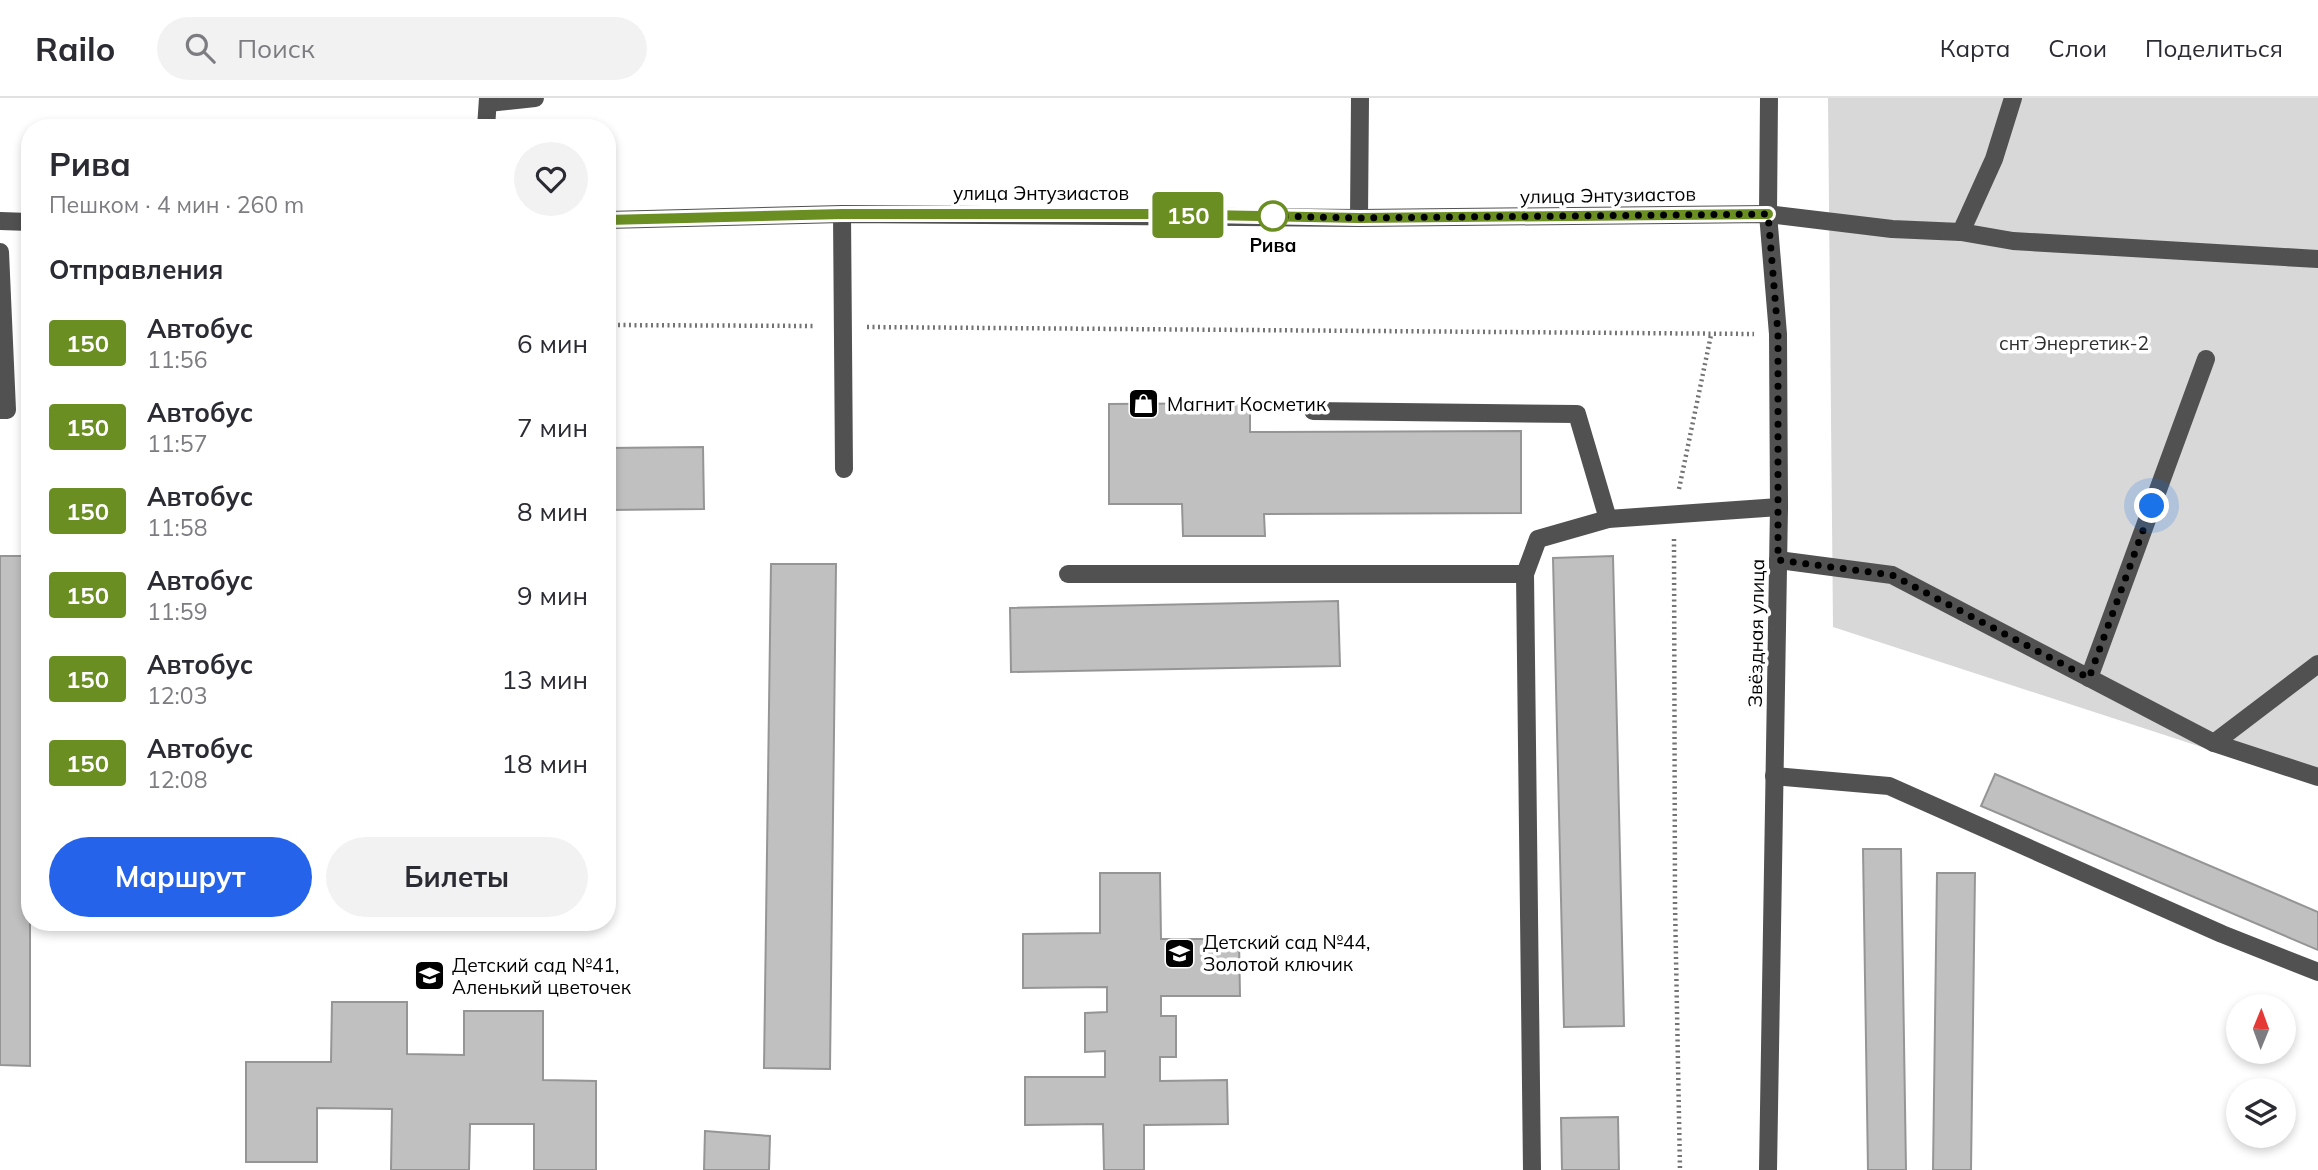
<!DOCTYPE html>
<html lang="ru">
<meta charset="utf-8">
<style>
:root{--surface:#fff;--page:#f2f2f3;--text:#2b2b33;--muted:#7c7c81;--line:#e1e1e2;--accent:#2563eb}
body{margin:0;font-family:Mulish,sans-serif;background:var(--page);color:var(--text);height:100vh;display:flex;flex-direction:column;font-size:26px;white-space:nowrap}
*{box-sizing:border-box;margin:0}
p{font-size:23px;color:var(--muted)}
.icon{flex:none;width:38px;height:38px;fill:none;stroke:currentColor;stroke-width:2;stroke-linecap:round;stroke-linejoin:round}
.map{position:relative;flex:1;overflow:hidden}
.sheet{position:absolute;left:21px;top:21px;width:595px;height:812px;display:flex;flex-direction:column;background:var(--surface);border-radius:28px;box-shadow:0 4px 10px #0003}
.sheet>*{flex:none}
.badge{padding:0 14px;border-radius:5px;font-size:24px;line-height:46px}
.needle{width:46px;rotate:1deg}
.fabs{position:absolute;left:2226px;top:896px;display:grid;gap:14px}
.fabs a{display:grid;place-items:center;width:70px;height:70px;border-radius:50%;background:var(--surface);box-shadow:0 4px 10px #0003;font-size:35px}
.you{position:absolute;width:35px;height:35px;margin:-18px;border:5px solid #fff;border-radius:50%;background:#1a73e8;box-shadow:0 0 0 10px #1a73e833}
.map>.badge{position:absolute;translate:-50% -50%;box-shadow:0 0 0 4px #fff}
h2{padding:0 28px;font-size:26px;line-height:63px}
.round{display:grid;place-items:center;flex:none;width:74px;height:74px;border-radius:37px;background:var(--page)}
.overview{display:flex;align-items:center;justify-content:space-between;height:119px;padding:0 28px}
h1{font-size:33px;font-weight:700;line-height:52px}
.button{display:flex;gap:14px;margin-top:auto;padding:14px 28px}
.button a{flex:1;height:80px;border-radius:42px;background:var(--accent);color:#fff;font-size:28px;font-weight:700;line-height:80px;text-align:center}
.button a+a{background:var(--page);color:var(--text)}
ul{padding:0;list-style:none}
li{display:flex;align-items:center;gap:21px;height:84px;padding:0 28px}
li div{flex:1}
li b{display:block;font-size:26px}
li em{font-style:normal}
li .badge{min-width:77px;font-weight:700;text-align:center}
header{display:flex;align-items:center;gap:42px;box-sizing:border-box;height:98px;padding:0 35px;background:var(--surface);border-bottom:2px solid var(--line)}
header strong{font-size:33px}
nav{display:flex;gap:38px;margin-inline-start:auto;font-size:24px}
.search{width:490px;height:63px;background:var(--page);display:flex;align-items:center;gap:18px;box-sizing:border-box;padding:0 24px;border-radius:38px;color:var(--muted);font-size:26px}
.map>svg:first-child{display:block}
.green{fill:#d8d8d8}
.building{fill:#c0c0c0;stroke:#959595;stroke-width:2}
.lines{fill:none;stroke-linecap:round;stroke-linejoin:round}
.path{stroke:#737373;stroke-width:4.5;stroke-dasharray:2 3.5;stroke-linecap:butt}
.minor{stroke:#515151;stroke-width:18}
.line-casing{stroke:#fff;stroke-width:16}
.line{stroke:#6b8e23;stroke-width:10}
.walk{stroke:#000;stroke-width:7;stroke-dasharray:0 12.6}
.stop-dot{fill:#fff;stroke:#6b8e23;stroke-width:3.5}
.labels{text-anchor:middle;stroke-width:7;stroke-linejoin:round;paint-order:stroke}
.street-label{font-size:19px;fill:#000;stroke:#fff}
.stop-label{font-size:19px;font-weight:bold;fill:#000;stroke:#fff}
.park-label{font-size:19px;fill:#2f2f2f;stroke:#fff}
.poi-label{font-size:19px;fill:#000;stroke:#fff;text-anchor:start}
</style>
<header>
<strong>Railo</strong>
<div class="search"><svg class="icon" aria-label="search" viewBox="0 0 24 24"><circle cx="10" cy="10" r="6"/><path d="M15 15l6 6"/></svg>Поиск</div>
<nav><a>Карта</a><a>Слои</a><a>Поделиться</a></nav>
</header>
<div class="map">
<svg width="2318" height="1072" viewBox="0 0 2318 1072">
<rect width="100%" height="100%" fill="#fff"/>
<path class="green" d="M1828,0H2318V687L1833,529Z"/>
<g class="building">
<path d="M1250,305V334L1521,333V415L1264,416L1265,438H1183L1182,406H1109V306Z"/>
<path d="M703,349L704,411L607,412V350Z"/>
<path d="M0,458H30V968L0,967Z"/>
<path d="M1613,458L1624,928L1564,929L1553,460Z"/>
<path d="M771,466H836L830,971L764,970Z"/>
<path d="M1338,503L1340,568L1011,574L1010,510Z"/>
<path d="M1995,676L2318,814V852L1981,708Z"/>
<path d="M1863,751H1901L1906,1072H1868Z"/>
<path d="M1100,775H1160L1161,841H1239L1240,898H1161V918H1176V959H1160V983L1227,982L1228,1026L1144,1027V1072H1104L1103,1026L1025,1027V979H1105V953L1085,954V915L1107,914V889L1023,890V836L1100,835Z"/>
<path d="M1937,775H1975L1971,1072H1933Z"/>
<path d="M332,904H407V956L464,957V913H543V982L596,983V1072H534V1026H470L469,1072H391L392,1011L317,1010V1064H246V964H331Z"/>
<path d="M1618,1019L1619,1072H1562L1561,1020Z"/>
<path d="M705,1033L770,1038L769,1072H704Z"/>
</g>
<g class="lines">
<g class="path">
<path d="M607,227L816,228"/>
<path d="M867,229L1754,236"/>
<path d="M1679,391L1711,237"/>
<path d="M1674,441L1675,806L1680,1072"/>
</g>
<g class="minor">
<path d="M488,5L535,0"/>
<path d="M486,30L488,0"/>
<path d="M842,116L844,371"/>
<path d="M1359,120L1360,0"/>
<path d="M607,122L842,116L1359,120L1768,116L1892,131L1961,134L2013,143L2318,161"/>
<path d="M0,123L30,124"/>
<path d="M1961,134L1994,61L2013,0"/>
<path d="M0,154L7,312H0"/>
<path d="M1313,313L1577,316L1608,421"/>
<path d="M1778,462L1892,477L2214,645L2318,679"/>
<path d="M1068,476H1525"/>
<path d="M2089,580L2206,261"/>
<path d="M2214,645L2318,566"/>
<path d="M1774,678L1889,688L2222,836L2318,874"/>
<path d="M1532,1072L1525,476L1538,441L1608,421L1779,409"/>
<path d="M1768,1072L1779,409L1778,236L1768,116L1769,0"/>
</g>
</g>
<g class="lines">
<defs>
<path id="line" d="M607,122L842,116H1155L1359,120L1768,116"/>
</defs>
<use href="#line" class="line-casing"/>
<use href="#line" class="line"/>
<path class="walk" d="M1273,118L1359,120L1768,116L1778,236V462L1892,477L2089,580L2152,408"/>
</g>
<defs>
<symbol id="shop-square" viewBox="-11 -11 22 22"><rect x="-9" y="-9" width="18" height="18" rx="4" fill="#000" stroke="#fff"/><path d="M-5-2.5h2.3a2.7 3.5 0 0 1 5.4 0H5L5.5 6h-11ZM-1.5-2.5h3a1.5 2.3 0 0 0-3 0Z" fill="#fff"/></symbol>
<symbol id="school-square" viewBox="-11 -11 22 22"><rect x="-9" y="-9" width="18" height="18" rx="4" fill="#000" stroke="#fff"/><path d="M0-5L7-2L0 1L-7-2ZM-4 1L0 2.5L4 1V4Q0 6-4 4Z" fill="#fff"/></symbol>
</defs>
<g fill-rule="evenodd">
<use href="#shop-square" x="1126" y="288" width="35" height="35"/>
<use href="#school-square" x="1162" y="838" width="35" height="35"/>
<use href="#school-square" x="412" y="860" width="35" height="35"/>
</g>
<circle class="stop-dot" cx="1273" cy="118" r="14"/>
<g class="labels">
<g class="street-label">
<text x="1041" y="102">улица Энтузиастов</text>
<text transform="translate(1608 97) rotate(-1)" y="7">улица Энтузиастов</text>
<text transform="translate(1756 535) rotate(-89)" y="7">Звёздная улица</text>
</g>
<g class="stop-label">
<text x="1273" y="154">Рива</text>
</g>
<g class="park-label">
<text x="2074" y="252">снт Энергетик-2</text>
</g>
<g class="poi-label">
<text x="1167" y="313">Магнит Косметик</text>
<text x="1203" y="851">Детский сад №44,<tspan x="1203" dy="22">Золотой ключик</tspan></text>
<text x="452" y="874">Детский сад №41,<tspan x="452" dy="22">Аленький цветочек</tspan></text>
</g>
</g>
</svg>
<div class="fabs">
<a><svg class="needle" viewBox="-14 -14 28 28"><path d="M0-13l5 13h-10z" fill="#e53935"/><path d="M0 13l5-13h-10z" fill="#7c7c81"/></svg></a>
<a><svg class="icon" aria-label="layers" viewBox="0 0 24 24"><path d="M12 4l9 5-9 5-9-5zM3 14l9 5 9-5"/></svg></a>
</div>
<div class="you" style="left:2152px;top:408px"></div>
<b class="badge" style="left:1188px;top:117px;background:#6b8e23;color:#fff">150</b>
<section class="sheet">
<div class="overview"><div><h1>Рива</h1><p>Пешком · 4 мин · 260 m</p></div><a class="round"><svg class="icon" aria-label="heart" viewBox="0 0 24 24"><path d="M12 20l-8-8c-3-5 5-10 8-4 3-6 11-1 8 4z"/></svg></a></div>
<h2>Отправления</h2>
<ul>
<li><span class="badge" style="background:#6b8e23;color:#fff">150</span><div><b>Автобус</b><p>11:56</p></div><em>6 мин</em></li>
<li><span class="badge" style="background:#6b8e23;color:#fff">150</span><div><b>Автобус</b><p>11:57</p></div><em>7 мин</em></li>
<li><span class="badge" style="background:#6b8e23;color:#fff">150</span><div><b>Автобус</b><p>11:58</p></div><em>8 мин</em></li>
<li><span class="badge" style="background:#6b8e23;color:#fff">150</span><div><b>Автобус</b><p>11:59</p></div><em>9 мин</em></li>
<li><span class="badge" style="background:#6b8e23;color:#fff">150</span><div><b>Автобус</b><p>12:03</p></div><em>13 мин</em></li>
<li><span class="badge" style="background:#6b8e23;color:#fff">150</span><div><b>Автобус</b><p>12:08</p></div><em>18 мин</em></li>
</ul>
<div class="button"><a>Маршрут</a><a>Билеты</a></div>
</section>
</div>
